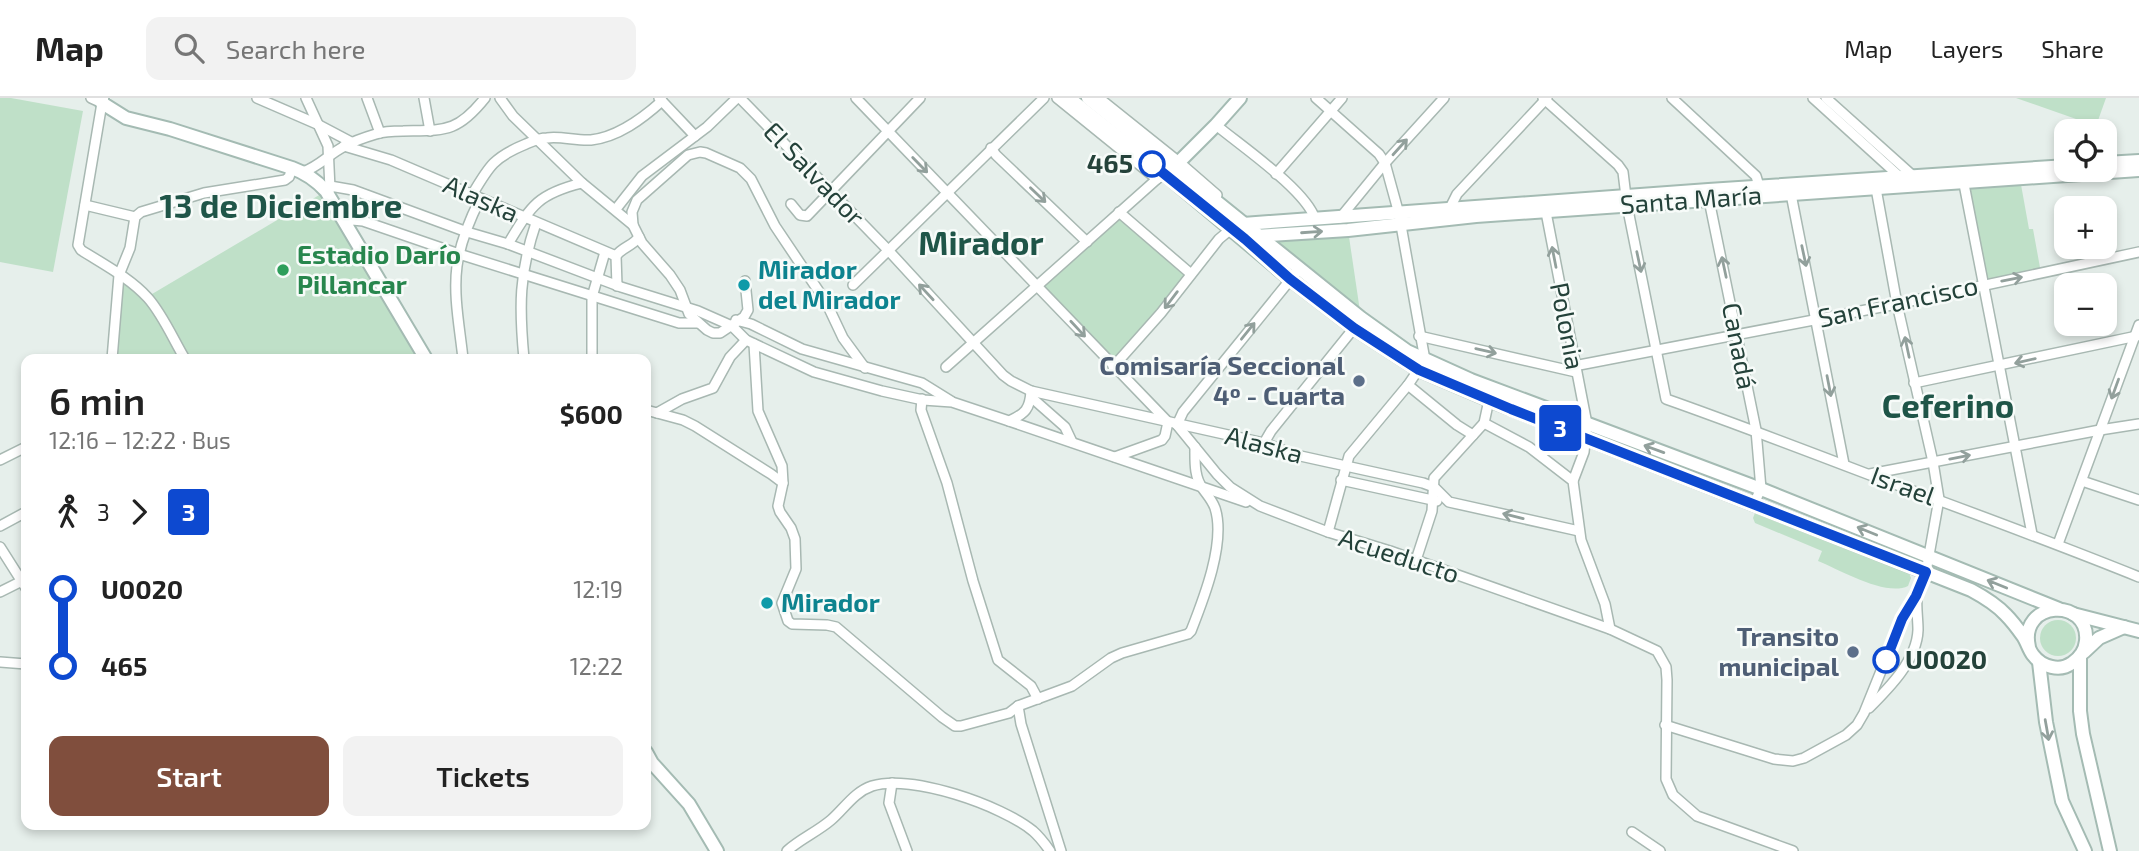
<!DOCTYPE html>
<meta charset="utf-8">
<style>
:root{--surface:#fff;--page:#f2f2f2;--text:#222;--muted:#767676;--line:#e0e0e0;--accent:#804e3d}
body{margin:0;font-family:"Exo 2",sans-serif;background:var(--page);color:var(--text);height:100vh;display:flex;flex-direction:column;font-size:26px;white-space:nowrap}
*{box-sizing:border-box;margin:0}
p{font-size:23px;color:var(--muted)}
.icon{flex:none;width:38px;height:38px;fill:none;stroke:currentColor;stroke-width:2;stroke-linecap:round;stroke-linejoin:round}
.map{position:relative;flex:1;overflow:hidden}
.sheet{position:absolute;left:21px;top:256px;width:630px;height:476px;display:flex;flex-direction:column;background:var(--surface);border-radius:14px;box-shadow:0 4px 10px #0003}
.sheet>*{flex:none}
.badge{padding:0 14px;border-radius:5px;font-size:24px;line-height:46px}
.buttons{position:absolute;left:2054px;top:21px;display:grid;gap:14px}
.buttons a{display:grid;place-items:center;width:63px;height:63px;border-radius:14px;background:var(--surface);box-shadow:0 4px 10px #0003;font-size:35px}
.map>.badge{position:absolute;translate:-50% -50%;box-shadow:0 0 0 4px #fff}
.legs{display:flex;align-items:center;gap:10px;height:77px;padding:0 28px;font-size:23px}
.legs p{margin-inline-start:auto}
.headline{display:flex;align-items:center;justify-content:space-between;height:119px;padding:0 28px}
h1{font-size:38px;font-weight:600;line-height:52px}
.primary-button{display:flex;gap:14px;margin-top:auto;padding:14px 28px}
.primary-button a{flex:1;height:80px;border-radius:14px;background:var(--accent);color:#fff;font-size:28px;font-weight:600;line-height:80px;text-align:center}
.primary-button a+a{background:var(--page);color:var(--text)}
ul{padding:0 28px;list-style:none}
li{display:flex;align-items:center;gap:24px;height:77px;font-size:26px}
li i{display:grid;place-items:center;width:10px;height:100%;margin:0 9px;background:currentColor}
li i::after{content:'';width:18px;height:18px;margin:-9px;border:5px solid;border-radius:50%;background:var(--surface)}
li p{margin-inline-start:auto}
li:first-child i{background:linear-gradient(#0000 50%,currentColor 0)}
li:last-child i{background:linear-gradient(currentColor 50%,#0000 0)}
header{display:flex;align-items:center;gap:42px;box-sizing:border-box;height:98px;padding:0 35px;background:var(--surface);border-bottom:2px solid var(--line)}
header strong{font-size:33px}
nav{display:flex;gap:38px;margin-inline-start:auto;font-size:24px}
.search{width:490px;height:63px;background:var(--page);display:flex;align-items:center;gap:18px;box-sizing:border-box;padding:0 24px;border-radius:14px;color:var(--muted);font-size:26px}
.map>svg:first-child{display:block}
.green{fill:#bfe0c8}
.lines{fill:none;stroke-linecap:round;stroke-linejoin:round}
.street-casing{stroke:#a8b8b2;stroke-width:12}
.secondary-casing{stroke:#a4bbb3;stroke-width:16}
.street{stroke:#fff;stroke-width:9}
.secondary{stroke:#fff;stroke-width:12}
.oneway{stroke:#92a09c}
.line-1-casing{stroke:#fff;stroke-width:16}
.line-1{stroke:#0d49d0;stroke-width:10}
.stop-1-dot{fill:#fff;stroke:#0d49d0;stroke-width:3.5}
.leisure-dot{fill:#2e9e5b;stroke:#f7fbf9;stroke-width:2.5}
.culture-dot{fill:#0f9aa8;stroke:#f7fbf9;stroke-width:2.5}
.service-dot{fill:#5c6f8a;stroke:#f7fbf9;stroke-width:2.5}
.labels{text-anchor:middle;stroke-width:5;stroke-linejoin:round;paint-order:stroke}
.stop-label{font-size:26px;font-weight:bold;fill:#24423a;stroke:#f7fbf9;text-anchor:end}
.street-label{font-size:26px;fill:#24423a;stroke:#f7fbf9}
.leisure-label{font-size:26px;font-weight:bold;fill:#27864d;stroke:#f7fbf9;text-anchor:start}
.culture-label{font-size:26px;font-weight:bold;fill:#0d838f;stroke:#f7fbf9;text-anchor:start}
.service-label{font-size:26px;font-weight:bold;fill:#4e5e75;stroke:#f7fbf9;text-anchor:end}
.district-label{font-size:33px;font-weight:bold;fill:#1f5548;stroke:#f7fbf9}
</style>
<header>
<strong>Map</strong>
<div class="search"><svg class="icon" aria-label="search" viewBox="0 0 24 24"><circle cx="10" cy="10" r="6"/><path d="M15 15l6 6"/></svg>Search here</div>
<nav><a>Map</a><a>Layers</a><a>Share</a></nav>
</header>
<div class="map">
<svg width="2139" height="753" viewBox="0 0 2139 753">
<rect width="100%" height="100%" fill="#e6efeb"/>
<g class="green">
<path d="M0,0H11L83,13L53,174L0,164Z"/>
<path d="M2016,0H2106L2096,28Z"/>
<path d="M2020,81L2029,131H2033L2041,175L1985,186L1964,85Z"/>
<path d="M326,93L426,261H185L182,256L175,261H112L119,177L147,199Z"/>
<path d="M1119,114L1191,176L1113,269L1037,187Z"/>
<path d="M1348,132L1361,220L1258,137Z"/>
<path d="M1755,415L1909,475L1911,480L1908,488C1886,499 1840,472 1818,463L1822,453L1755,425L1753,420Z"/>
<circle cx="2058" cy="540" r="18"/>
</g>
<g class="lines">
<defs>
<g id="street">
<path d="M91,0L102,5L78,147L81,152C103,166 130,180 148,200C163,217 173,241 185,261"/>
<path d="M257,0L317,26L353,45"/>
<path d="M306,0L328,48L330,91"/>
<path d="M367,0L380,35"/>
<path d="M424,0L430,33"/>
<path d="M500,0L513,18L582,85L633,127L642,145L670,177L680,192L689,216L707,232L713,235H720L744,219L748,212L745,183"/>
<path d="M659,0L695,38"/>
<path d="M740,0L888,152L1003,277L1011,283L1031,293L1264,345L1296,357L1423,385L1434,389L1449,404L1579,433"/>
<path d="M856,0L1168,324L1165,338L1162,342L1115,359"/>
<path d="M1057,0L1157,81"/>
<path d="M1099,0L1179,64L1217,97"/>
<path d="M1316,0L1379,56L1385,65L1399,116L1425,262L1408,287L1349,358L1328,434"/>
<path d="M1543,0L1618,67L1623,74L1627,107L1666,301C1734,325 1802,351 1870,377C1960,410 2050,443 2139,479"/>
<path d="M1672,0L1756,78L1759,88"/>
<path d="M1813,0L1899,78"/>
<path d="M1826,0L1912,77"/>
<path d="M1216,27C1241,48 1306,92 1315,121"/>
<path d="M344,48L391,62L616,158"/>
<path d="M991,50L996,57L1087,144"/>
<path d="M303,74C320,68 329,56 345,48C354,43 366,39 376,36C385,33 394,33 403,33C445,32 457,35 485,0"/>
<path d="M1276,76L1342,0"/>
<path d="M1963,81L2032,436"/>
<path d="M330,88L353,92L467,134L508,146L621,189L698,213L732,228L746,242L814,274L882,293L923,302L952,304L1009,323C1025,316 1030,311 1031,293"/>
<path d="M1790,91L1844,366"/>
<path d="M472,97C489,68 494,59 526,46C533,43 539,40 547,40C561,38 576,43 591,42C618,39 642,21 662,3"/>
<path d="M1708,97L1756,332L1761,391L1754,405"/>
<path d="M791,106L800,117L807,118L920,0"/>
<path d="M85,107L135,119"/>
<path d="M1545,109L1587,326L1584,354L1573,383"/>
<path d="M616,111L642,78L707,29L737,0"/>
<path d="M1449,112L1457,96L1547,0"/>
<path d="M1119,114L1191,176"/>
<path d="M1340,120L1385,65L1444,0"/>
<path d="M346,126L352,122L363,123L459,156L679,225H698"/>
<path d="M633,127L632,114L637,102L688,57L700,54L706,55L740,70L751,81L775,128L826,204L843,240L865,270"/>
<path d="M508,146C531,108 537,96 582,85"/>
<path d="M853,187L1044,0"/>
<path d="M617,188L616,158C622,149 633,148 639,139"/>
<path d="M736,222L751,226L802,251L922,285L951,303"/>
<path d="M1419,238L1576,274"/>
<path d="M754,246L758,313L782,368L783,385L778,408L780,414L791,430L795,441L796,471L782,505L788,523L792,526L827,527L836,529L942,619L955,628H961L1009,615L1018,608L1072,588L1111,560L1122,555L1188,536L1191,533C1204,500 1226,444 1215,410C1212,402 1208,398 1203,391C1194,379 1195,364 1195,349"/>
<path d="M112,261L119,177L130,150L135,119L141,114L204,95L285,82L289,79L292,70"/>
<path d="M463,261C460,231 453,198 457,168C460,145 470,121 480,101"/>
<path d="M524,261C519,209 519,175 536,125"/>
<path d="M592,261V199L605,154"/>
<path d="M1574,268L1897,206L2139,154"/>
<path d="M946,269L1157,81L1165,76"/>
<path d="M1113,269L1161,215L1219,141L1231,131"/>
<path d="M1914,285L2137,238"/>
<path d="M1408,287L1457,327L1473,337"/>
<path d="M1031,299L1065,329L1072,344"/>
<path d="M922,301L921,312L947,385L973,483L998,562L1031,588L1038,601"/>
<path d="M646,312L683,322L695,328L771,376L783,385"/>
<path d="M657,315L682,301L713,290L730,259L746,242"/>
<path d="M1009,323L1246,404"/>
<path d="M1484,325L1529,349L1573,383L1581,442L1605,506L1610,531"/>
<path d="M1177,327L1217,376L1230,389L1260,408L1328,434L1390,453L1610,531L1657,553L1666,569L1667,582L1666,681L1673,697L1697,718L1793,753"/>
<path d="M1177,327L1183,314L1299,171"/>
<path d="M1264,345L1271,333L1354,230"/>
<path d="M0,362L26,349"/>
<path d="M1870,376L2100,332L2139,326"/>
<path d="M1341,382L1437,403"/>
<path d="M2082,383L2139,402"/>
<path d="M0,428L26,414"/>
<path d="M2058,446L2139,227"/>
<path d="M0,449L26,490"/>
<path d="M1416,462L1432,413L1434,380L1484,325L1489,302"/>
<path d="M0,494L26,481"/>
<path d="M0,564L26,566"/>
<path d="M1018,608L1021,626L1061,753"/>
<path d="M1869,610C1889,590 1917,562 1918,532C1918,521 1916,510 1917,498"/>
<path d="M1665,627L1774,661L1793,663L1804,660L1846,637L1857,627L1864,615L1902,521L1917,498L1926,474L1939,401L1933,364L1897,206L1875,85"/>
<path d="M892,685L889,705L907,753"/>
<path d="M1632,734L1660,753"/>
<path d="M787,753C800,741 817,734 831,722C844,711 854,694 872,688C912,676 1001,707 1033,733C1040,739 1045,746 1050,753"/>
</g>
<g id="secondary">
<path d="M102,0V5L126,20L170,31L292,70C306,75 316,82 326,93L426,261"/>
<path d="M1069,0L1165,76L1290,181L1354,230L1419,272L1489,302L1971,492C1984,499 1996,506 2006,517C2012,523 2018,531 2023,538C2027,544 2029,552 2033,557C2042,569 2060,574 2072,565C2080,560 2085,552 2086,543C2090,499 2018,502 2029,549"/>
<path d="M1088,0L1361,220L1407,253L1471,282L1761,391L2059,511"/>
<path d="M2105,65L2139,63"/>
<path d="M1170,73L1216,27L1240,0"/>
<path d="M1243,126C1518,106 1792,85 2067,68"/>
<path d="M1255,138L1348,132L1476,118L2139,72"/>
<path d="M2073,516L2139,533"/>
<path d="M2084,554L2099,540L2124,529"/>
<path d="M2080,558V613L2083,636L2110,753"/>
<path d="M2039,564L2046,624L2062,703L2085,753"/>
<path d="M646,654L652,665L689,706L717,753"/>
</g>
</defs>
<use href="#street" class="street-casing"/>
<use href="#secondary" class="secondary-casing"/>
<use href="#street" class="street"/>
<use href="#secondary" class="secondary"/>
</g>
<defs><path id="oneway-shaft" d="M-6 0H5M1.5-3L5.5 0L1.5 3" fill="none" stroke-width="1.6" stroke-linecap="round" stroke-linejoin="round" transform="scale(1.75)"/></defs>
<g class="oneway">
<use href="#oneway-shaft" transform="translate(1400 49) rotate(-48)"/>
<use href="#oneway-shaft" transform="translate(920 67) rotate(46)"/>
<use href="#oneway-shaft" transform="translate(1038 97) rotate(44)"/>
<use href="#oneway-shaft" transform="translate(1312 134) rotate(-4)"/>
<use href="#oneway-shaft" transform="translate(1804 158) rotate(78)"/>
<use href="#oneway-shaft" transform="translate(1554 159) rotate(-101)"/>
<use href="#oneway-shaft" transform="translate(1639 164) rotate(78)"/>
<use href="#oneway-shaft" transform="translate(1724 169) rotate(-102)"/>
<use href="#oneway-shaft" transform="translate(2012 181) rotate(-11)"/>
<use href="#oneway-shaft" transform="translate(926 194) rotate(-133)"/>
<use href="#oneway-shaft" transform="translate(1171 202) rotate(127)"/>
<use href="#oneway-shaft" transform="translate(1078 231) rotate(47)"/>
<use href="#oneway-shaft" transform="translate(1248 233) rotate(-51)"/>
<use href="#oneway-shaft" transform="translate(1907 249) rotate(-102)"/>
<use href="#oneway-shaft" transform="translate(1486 253) rotate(13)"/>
<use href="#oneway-shaft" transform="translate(2025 263) rotate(167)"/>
<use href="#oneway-shaft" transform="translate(1829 288) rotate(79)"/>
<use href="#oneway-shaft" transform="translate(2115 291) rotate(110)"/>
<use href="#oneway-shaft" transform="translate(1654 351) rotate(-160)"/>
<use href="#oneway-shaft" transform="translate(1960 359) rotate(-11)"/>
<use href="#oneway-shaft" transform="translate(1513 418) rotate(-166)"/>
<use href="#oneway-shaft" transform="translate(1867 433) rotate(-158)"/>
<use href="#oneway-shaft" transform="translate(1997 486) rotate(-158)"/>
<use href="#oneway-shaft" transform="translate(2047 632) rotate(80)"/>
</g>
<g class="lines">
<defs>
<path id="line-1" d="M1152,66L1245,141L1290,181L1354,230L1419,272L1511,311L1926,474L1916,498L1902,521L1886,562"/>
</defs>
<use href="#line-1" class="line-1-casing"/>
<use href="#line-1" class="line-1"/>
</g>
<g class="stop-1-dot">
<circle cx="1152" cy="66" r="12"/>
<circle cx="1886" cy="562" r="12"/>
</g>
<circle class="leisure-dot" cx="283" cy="172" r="7"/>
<g class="culture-dot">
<circle cx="744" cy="187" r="7"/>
<circle cx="767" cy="505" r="7"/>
</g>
<g class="service-dot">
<circle cx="1359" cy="283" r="7"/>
<circle cx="1853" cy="554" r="7"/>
</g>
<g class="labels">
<g class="stop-label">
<text x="1133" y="75">465</text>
<text x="1905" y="571" text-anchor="start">U0020</text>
</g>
<g class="street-label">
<text transform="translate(814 76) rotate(46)" y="9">El Salvador</text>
<text transform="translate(481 101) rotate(24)" y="9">Alaska</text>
<text transform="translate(1691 102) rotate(-4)" y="9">Santa María</text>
<text transform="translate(1898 204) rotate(-12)" y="9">San Francisco</text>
<text transform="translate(1567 228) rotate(79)" y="9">Polonia</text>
<text transform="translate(1739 248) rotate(79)" y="9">Canadá</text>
<text transform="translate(1264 347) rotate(15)" y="9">Alaska</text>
<text transform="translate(1903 388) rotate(20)" y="9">Israel</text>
<text transform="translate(1399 458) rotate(18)" y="9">Acueducto</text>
</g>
<g class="leisure-label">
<text x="297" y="166">Estadio Darío<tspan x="297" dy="30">Pillancar</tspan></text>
</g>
<g class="culture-label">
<text x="758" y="181">Mirador<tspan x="758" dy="30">del Mirador</tspan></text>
<text x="781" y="514">Mirador</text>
</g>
<g class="service-label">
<text x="1345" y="277">Comisaría Seccional<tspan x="1345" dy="30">4º - Cuarta</tspan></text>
<text x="1839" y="548">Transito<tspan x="1839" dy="30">municipal</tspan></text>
</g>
<g class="district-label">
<text x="281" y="120">13 de Diciembre</text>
<text x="981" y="157">Mirador</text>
<text x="1948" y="320">Ceferino</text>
</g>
</g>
</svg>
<div class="buttons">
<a><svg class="icon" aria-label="locate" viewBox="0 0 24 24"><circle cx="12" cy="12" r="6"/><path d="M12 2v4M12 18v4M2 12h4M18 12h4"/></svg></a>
<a>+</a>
<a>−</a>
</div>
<b class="badge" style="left:1560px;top:330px;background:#0d49d0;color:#fff">3</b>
<section class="sheet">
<div class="headline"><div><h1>6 min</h1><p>12:16 – 12:22 · Bus</p></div><b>$600</b></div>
<div class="legs"><svg class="icon" aria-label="walk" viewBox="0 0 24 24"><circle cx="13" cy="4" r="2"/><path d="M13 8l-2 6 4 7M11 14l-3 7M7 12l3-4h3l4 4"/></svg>3<svg class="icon" aria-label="forward" viewBox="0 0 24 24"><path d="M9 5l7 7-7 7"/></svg><b class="badge" style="background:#0d49d0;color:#fff">3</b></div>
<ul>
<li><i style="color:#0d49d0"></i><b>U0020</b><p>12:19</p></li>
<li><i style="color:#0d49d0"></i><b>465</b><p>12:22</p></li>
</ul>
<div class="primary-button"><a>Start</a><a>Tickets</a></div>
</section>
</div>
